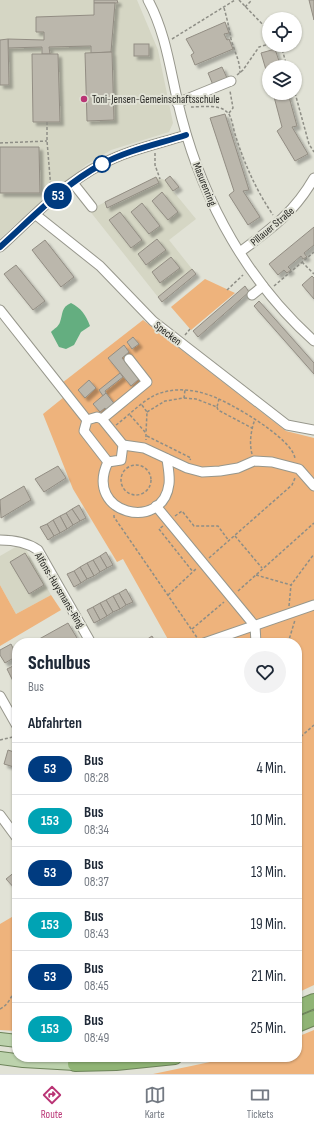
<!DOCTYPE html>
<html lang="de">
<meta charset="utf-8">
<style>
:root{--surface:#fff;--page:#f2f2f3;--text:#1f2937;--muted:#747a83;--line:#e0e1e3;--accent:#ba3475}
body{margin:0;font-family:"Sofia Sans Condensed",sans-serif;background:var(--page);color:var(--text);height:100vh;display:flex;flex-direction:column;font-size:15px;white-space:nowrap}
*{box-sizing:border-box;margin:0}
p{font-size:13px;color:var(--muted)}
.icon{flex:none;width:22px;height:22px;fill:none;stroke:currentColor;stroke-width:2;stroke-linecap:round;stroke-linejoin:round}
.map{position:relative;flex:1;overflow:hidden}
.details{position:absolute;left:12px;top:638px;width:290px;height:424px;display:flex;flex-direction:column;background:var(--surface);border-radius:16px;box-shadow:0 1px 3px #0004}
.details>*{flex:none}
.badge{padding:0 8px;border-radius:13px;font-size:14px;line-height:26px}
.controls{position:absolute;left:262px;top:12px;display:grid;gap:8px}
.controls a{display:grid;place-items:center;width:40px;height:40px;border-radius:50%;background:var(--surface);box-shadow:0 1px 3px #0004;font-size:20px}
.map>.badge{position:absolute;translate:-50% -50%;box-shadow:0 0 0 2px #fff}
h2{padding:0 16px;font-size:15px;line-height:36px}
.round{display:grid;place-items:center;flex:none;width:42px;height:42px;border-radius:21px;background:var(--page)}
.overview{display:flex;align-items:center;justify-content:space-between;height:68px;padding:0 16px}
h1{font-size:19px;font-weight:800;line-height:30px}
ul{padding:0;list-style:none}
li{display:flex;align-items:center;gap:12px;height:52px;padding:0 16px;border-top:1px solid var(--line)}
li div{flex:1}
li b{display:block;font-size:15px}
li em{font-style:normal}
li .badge{min-width:44px;font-weight:700;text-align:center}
.tab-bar{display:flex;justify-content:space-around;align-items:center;height:56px;border-top:1px solid var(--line);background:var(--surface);font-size:11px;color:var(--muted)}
.tab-bar a{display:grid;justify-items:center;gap:2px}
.tab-bar .selected{color:var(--accent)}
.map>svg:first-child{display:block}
.built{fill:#d5d6c4}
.green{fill:#eeb37c}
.water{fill:#64ae80}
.building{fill:#bbb7ac;stroke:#928d83;filter:url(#shadow)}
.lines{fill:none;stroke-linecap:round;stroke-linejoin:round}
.minor-casing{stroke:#97978c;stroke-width:11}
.major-casing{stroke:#6c8359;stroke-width:14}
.highway-casing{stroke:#6c8359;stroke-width:16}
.path{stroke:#8e8e86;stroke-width:1.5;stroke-dasharray:3 2;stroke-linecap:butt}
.minor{stroke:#fff;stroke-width:9}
.major{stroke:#bcd2ac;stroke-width:12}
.highway{stroke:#90b475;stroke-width:14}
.line-casing{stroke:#fff;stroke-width:9}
.line{stroke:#003b80;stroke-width:6}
.poi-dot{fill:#ba3475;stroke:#e1e2d6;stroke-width:1.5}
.stop-dot{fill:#fff;stroke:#003b80;stroke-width:2}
.labels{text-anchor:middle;stroke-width:4;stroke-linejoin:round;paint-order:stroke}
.poi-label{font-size:11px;fill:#282824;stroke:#e1e2d6;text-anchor:start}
.street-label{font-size:11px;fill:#282824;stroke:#e1e2d6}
</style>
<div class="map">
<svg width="314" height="1074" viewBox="0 0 314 1074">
<defs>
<filter id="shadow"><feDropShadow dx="3.5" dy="3.5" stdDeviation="1" flood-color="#0004"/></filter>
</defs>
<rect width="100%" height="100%" fill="#e1e2d6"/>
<g class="built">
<path d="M0,0H137L158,50L173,123L169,132L111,150L86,165L31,210L0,239Z"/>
<path d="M170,176L179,187L173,191L196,219L169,240L196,274L162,302L89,210L156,177L165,180Z"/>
<path d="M19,545L25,548L51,595L16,614L0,585V556Z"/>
</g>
<g class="green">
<path d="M205,279L235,293L191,330L171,307Z"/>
<path d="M143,320L286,431L314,438V985L297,993V643H170L123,559L117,562L73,489L43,414L69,393L62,383Z"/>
<path d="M0,585L16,614L51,595L61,610L0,646Z"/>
<path d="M17,914V1031L0,1030V924Z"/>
<path d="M314,1030V1074H153L234,1057H297V1037Z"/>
</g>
<path class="water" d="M71,303C81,308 86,315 90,326L81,332L74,345L66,349L59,347L51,332C54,329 59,326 60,322C63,314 61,307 71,303Z"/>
<g class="building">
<path d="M94,0H117L118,3H94Z"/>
<path d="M309,0H314V20Z"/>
<path d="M94,3H115L111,52L91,53V46L49,47L50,54H42V47L8,48V39L44,40V32H36V17L94,15Z"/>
<path d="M225,22L229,33L224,34L227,40L229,39L233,49L195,65L191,55L194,53L186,39Z"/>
<path d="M8,39L9,85H0V40Z"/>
<rect x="134" y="44" width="15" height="12"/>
<path d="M275,49L281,67H269V80L261,53Z"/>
<path d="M112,52L114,120L87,121L85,53Z"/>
<path d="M32,54H58L60,122H33Z"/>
<path d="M222,67L227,78L213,85L208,73Z"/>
<path d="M273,93H288L297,126L292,127L308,154L295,161L277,131L282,127Z"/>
<path d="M225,114L249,190L243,191L260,217L248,225L229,195L234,191L210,118Z"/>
<path d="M0,147H39L40,193H0Z"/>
<path d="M170,176L179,187L173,191L165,180Z"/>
<path d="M156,177L159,183L107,208L105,202Z"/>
<path d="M162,192L178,212L168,220L152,201Z"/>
<path d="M142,203L160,226L149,234L131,212Z"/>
<path d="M120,212L142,240L131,248L109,220Z"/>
<path d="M314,227V245L304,253L307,257L303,259L301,256L288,267L291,270L287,273L284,270L278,275L269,264Z"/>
<path d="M157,239L166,250L146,265L138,254Z"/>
<path d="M45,240L74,277L61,287L32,250Z"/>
<path d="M171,257L180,268L160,283L152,272Z"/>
<path d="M16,265L45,301L33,310L4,274Z"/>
<path d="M192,269L196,274L162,302L158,297Z"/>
<path d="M312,276L314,278V299L302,285Z"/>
<path d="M245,286L249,292L198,337L193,331Z"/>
<path d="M259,301L314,363V374L254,306Z"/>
<path d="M133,337L139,344L132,349L127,342Z"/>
<path d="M124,345L129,352L122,358L139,379L131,386L108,358Z"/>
<path d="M120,373L123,377L105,391L106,393L103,396L99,390Z"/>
<path d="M89,380L96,388L85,398L78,390Z"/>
<path d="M106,393L116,406L108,412L105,408L100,412L93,404Z"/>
<path d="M58,466L66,478L44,492L35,479Z"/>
<path d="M24,486L31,500L1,518L0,500Z"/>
<path d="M79,505L86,518L80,521L72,509Z"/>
<path d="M72,509L80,521L73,525L66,513Z"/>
<path d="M66,513L73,525L67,529L60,516Z"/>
<path d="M60,516L67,529L60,533L53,520Z"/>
<path d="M53,520L60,533L54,536L47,524Z"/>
<path d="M47,524L54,536L48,540L40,527Z"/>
<path d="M106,552L113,565L107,568L100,556Z"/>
<path d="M25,553L44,585L29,594L10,562Z"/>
<path d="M100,556L107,568L100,572L93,560Z"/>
<path d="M93,560L100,572L94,576L87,563Z"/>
<path d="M87,563L94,576L87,579L80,567Z"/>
<path d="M80,567L87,579L81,583L74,571Z"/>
<path d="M74,571L81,583L74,587L67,574Z"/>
<path d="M126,589L133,602L126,605L119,593Z"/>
<path d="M119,593L126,605L120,609L113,596Z"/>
<path d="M113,596L120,609L113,612L106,600Z"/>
<path d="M106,600L113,612L107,616L100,603Z"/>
<path d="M100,603L107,616L100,620L93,607Z"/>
<path d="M93,607L100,620L94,623L87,610Z"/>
<path d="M68,623L80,643H32Z"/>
<path d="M152,636L156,643H148L146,640Z"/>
<path d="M11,644L17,656L5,663L0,655V650Z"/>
<path d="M17,664V679L13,681L7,669Z"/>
<path d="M8,750L17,753L14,767L4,764Z"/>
<path d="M16,871L17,873V891L6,879Z"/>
</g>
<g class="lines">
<defs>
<g id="minor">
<path d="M148,0C168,37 171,79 182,119C204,203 249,283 314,341"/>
<path d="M177,103L231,81"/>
<path d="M73,183L92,207"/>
<path d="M36,215L100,266L153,321L287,425L314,430"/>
<path d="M0,247C32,218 63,184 102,164C128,150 158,144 186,135"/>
<path d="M240,252C271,229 294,213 314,178"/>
<path d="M252,295L263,286"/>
<path d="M0,310L87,420"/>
<path d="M97,417L102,419L123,445L121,460L108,462L84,431L87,420Z"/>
<path d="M102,419L147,382L129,359"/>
<path d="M123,445L144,448L187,468L202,472L220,471L238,468L254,461L272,462L299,469L314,486"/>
<path d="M108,462C83,514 163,533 169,484C170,476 168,467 167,459"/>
<path d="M156,506L255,626L256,643"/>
<path d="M0,540C13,540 28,543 38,550L91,643"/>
<path d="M204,643L314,605"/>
<path d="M0,696L17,726"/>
<path d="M0,815L17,838"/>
</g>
<g id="major">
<path d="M0,1039L17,1041"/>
<path d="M0,1058L23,1061L75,1064"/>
</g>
<g id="highway">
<path d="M297,1008L314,1001"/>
<path d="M297,1025L314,1018"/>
<path d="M75,1064L116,1063L175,1057"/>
</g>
</defs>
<use href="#minor" class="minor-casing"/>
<use href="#major" class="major-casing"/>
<use href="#highway" class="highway-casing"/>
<g class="path">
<path d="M239,0L269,31"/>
<path d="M245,7L252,0"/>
<path d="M224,8C227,18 229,28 231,39C234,51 240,60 240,73"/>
<path d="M172,39L235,0"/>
<path d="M281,45L287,67"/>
<path d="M237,75L243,70L259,47L269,44"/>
<path d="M295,93L309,144L314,152"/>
<path d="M191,107C202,107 219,104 227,112C232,116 233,128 235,134C244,163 256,190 273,215"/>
<path d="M229,113L233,108L230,91"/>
<path d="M47,122V141L51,189"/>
<path d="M0,143L47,141"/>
<path d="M155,153V165L160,179"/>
<path d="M302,262L314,274"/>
<path d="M274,286L314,252"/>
<path d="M227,290L243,275"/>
<path d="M185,335L190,329"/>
<path d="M184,398L196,399L217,407L219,399"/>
<path d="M142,405L147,412L146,433"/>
<path d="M217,407L218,410L252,428"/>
<path d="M147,412L165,401L184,398L185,390"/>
<path d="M130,415L146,433V440"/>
<path d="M116,425C131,414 146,396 164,392C179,388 195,390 209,395C228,401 294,439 295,459"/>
<path d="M147,436L191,458L190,460"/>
<path d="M252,454C249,443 251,430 255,419"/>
<circle cx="136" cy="480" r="15"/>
<path d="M114,515V517L198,639"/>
<path d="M175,516L182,511L194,526H218L229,541"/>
<path d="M163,526L159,529L193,572"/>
<path d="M235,536L262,568"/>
<path d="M209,558L292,485L295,478"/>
<path d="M256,575L291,585L314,554"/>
<path d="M238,591L314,523"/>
<path d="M168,595L197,568"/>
<path d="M289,606L291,585"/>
<path d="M192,629L224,602"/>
<path d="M288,643L295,620"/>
<path d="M0,740L17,736"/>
<path d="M297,740L314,725"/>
<path d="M0,1009C10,1004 13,993 17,984"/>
</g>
<use href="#minor" class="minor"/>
<use href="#major" class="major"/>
<use href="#highway" class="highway"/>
</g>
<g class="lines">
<defs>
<path id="line" d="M0,247C32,218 63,185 102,164C128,150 158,144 186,135"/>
</defs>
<use href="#line" class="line-casing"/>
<use href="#line" class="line"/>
</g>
<circle class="poi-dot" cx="84" cy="99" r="4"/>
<circle class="stop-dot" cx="102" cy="164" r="8"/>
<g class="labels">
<g class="poi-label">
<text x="92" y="103">Toni-Jensen-Gemeinschaftsschule</text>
</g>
<g class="street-label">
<text transform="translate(205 184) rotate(68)" y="4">Masurenring</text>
<text transform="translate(272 226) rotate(-40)" y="4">Pillauer Straße</text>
<text transform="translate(168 333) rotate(38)" y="4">Specken</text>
<text transform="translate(60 590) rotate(59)" y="4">Alfons-Huysmans-Ring</text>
</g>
</g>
</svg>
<div class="controls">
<a><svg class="icon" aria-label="locate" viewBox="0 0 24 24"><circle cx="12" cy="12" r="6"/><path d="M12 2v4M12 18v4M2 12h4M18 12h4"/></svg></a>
<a><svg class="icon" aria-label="layers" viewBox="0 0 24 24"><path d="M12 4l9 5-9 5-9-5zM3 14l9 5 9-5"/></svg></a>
</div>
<b class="badge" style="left:58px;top:196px;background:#003b80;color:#fff">53</b>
<section class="details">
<div class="overview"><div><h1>Schulbus</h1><p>Bus</p></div><a class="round"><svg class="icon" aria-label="heart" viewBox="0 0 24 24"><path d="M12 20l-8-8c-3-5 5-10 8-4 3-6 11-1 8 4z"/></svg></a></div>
<h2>Abfahrten</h2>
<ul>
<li><span class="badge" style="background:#003b80;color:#fff">53</span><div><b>Bus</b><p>08:28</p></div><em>4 Min.</em></li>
<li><span class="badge" style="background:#00a3b4;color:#fff">153</span><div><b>Bus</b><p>08:34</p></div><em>10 Min.</em></li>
<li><span class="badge" style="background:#003b80;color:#fff">53</span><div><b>Bus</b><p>08:37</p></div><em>13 Min.</em></li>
<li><span class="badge" style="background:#00a3b4;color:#fff">153</span><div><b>Bus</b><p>08:43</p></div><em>19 Min.</em></li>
<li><span class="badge" style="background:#003b80;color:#fff">53</span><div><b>Bus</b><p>08:45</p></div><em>21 Min.</em></li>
<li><span class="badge" style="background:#00a3b4;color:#fff">153</span><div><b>Bus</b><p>08:49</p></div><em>25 Min.</em></li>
</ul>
</section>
</div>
<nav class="tab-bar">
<a class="selected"><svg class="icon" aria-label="directions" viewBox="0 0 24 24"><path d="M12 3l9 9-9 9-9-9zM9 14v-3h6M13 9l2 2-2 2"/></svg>Route</a>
<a><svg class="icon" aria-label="map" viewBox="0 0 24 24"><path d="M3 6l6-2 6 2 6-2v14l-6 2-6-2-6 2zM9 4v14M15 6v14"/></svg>Karte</a>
<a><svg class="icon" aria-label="tickets" viewBox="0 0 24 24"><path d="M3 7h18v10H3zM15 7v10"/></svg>Tickets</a>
</nav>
